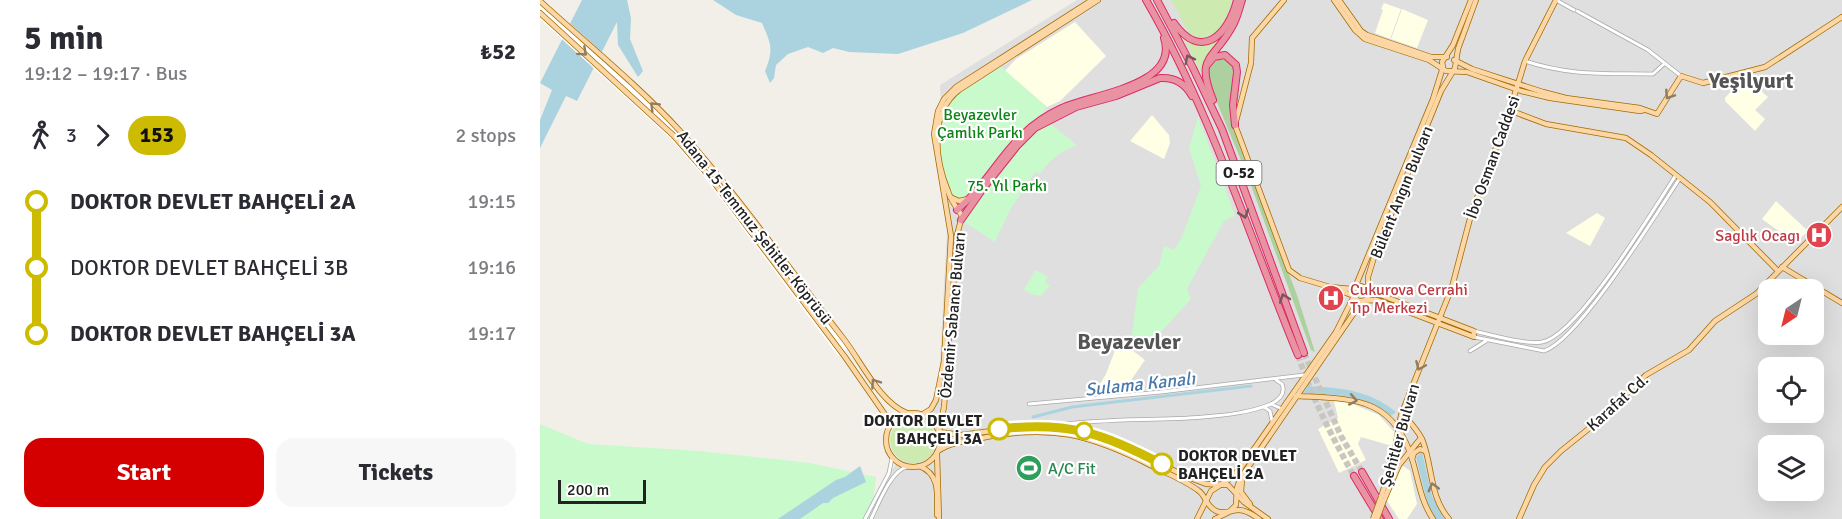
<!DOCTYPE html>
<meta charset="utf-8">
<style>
:root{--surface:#fff;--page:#f7f7f7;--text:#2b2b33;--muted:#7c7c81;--accent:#d40000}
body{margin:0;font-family:Signika,sans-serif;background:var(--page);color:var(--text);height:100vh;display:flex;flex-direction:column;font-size:22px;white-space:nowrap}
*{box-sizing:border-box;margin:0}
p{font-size:20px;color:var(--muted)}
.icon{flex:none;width:33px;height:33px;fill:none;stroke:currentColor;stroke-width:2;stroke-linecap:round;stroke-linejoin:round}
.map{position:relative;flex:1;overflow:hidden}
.sheet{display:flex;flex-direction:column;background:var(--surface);width:540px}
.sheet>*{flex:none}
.badge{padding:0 12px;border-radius:20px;font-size:21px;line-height:39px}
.needle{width:39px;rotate:215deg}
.controls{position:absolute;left:1218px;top:279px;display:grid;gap:12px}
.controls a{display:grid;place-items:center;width:66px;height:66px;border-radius:12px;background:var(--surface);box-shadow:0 6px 24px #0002;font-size:30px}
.scale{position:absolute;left:18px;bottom:15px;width:88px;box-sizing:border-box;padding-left:6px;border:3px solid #222;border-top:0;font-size:16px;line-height:21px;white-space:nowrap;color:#222;-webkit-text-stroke:4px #fff;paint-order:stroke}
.map>.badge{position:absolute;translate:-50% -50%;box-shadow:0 0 0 3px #fff}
.legs{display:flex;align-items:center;gap:9px;height:66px;padding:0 24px;font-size:20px}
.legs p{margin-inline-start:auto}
.headline{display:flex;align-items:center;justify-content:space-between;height:102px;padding:0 24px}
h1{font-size:33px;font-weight:700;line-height:45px}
.button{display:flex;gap:12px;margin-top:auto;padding:12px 24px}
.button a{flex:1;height:69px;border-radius:18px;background:var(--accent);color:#fff;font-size:24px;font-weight:700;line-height:69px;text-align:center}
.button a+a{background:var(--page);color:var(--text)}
ul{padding:0 24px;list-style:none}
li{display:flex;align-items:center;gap:21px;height:66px;font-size:22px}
li i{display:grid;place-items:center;width:9px;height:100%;margin:0 8px;background:currentColor}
li i::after{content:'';width:15px;height:15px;margin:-8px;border:4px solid;border-radius:50%;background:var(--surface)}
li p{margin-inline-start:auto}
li:first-child i{background:linear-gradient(#0000 50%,currentColor 0)}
li:last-child i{background:linear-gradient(currentColor 50%,#0000 0)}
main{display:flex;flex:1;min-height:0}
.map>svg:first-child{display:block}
.residential{fill:#e0dfdf;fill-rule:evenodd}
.education{fill:#ffffe5}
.grass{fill:#cdebb0}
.forest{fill:#add19e}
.park{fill:#c8facc}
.water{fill:#aad3df}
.pier{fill:#fff}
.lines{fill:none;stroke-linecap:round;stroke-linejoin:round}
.canal{stroke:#aad3df;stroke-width:3}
.highway-tunnel{stroke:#c8c6c1;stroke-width:6;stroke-dasharray:6 3;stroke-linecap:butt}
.minor-casing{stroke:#a9a9a9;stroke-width:4.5}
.major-casing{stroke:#a06b00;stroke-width:6}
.highway-casing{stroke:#dc2a67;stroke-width:8}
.minor{stroke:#fff;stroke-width:3}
.major{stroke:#fcd6a4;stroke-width:4.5}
.highway{stroke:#e892a2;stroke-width:6}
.major-bridge-casing{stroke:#a06b00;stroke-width:6;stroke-linecap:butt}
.major-bridge{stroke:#fcd6a4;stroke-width:4.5}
.oneway{stroke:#8f7c63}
.oneway2{stroke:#7b545c}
.line-1-casing{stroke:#fff;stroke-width:14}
.line-1{stroke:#cb0;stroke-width:9}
.stop-1-dot{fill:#fff;stroke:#cb0;stroke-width:3}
.labels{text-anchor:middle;stroke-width:4.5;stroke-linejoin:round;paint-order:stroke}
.shield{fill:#fff;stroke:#646464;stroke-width:1.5}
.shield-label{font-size:15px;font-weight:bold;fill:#222}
.park-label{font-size:16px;fill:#0c8416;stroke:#fff}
.street-label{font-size:16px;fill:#222;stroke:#fff}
.health-label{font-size:16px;fill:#be3a42;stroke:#fff;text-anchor:end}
.stop-label{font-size:16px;font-weight:bold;fill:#222;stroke:#fff;text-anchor:end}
.leisure-label{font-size:16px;fill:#27864d;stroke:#fff;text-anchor:start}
.water-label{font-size:18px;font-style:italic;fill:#4a7aab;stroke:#fff}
.district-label{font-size:22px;font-weight:bold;fill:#555;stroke:#fff}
</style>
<main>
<section class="sheet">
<div class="headline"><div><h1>5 min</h1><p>19:12 – 19:17 · Bus</p></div><b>₺52</b></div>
<div class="legs"><svg class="icon" aria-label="walk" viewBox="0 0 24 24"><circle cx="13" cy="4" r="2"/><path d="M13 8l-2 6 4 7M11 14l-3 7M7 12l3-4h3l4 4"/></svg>3<svg class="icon" aria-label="forward" viewBox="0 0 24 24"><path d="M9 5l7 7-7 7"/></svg><b class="badge" style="background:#cb0;color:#111">153</b><p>2 stops</p></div>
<ul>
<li><i style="color:#cb0"></i><b>DOKTOR DEVLET BAHÇELİ 2A</b><p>19:15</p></li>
<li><i style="color:#cb0"></i><span>DOKTOR DEVLET BAHÇELİ 3B</span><p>19:16</p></li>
<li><i style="color:#cb0"></i><b>DOKTOR DEVLET BAHÇELİ 3A</b><p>19:17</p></li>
</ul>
<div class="button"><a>Start</a><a>Tickets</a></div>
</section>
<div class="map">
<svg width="1302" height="519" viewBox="0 0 1302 519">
<rect width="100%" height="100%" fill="#f2efe9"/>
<path class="residential" d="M537,0H1302V519H320L398,400L408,210L400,85ZM1228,290H1274V334H1228ZM1228,368H1274V412H1228ZM1228,446H1274V490H1228Z"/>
<g class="education">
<path d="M844,3L861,9L850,39L835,33L843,10L841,9Z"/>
<path d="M862,9L888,20L877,48L851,39Z"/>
<path d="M535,22L566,56L520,101L507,107L465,71L476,59Z"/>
<path d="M1204,76L1228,97L1215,110L1225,119L1215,131L1185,101V98Z"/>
<path d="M612,115L629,135L630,143L624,159L590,141Z"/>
<path d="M1236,201L1268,231L1255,243L1222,219Z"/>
<path d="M1057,213L1065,218L1050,246L1026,233Z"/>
<path d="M577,345L588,347L605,360L582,393L552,397L566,374Z"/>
<path d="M794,401L808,402L839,415L855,433L852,446L821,437L818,444L826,460L799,473L778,429L798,418Z"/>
<path d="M863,466L870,471L877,504L867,519H859L847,501L857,473Z"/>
</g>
<g class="grass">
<path d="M631,0H692C686,23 678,44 650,35Z"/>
<path d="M690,25C680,47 664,48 663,77L644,39C662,48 679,41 690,25Z"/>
<circle cx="373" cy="440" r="23"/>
</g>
<path class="forest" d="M678,59L686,60L693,66L691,102L696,135L757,295L775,352L771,350L708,177L668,81L669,68Z"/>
<g class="park">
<path d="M461,67L507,107L502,114L479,133L427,197L417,198C402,187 397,134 403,117C405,108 411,100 418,94Z"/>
<path d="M658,117L695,215L684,221L647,289L651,299L621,332L609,351L594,340L592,334L598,288L619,266L624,246L634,250L642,237L661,186L649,148Z"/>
<path d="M507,121L537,145C521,151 509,160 500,174L495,172L470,210L455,242L421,220L469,156Z"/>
<path d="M496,270L508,277L505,282L510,285L501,296L490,294L484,289Z"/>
<path d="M0,424L48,444L160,451L270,463L336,477L331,519H0Z"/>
</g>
<g class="water">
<path d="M42,0H87L91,18L90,39L103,71L98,77L78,45L77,22L37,101L26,96L0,148V120L12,90L0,83Z"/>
<path d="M173,0H492L423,33L358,54L309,52L293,48L283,53L268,47L248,54L236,65L234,78L230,83L225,71C234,49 231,44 222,23L196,15Z"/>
<path d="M768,386C802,388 829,390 856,412L851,416C826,394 796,395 763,393Z"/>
<path d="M882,452L892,496L904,519H896L887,502L876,457Z"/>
<path d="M320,466L326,482L293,498L288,503H283L260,519H238L296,480L305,477Z"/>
</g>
<path class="pier" d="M0,0H4L103,89L141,128L176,168L312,345L298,356L165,178L130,138L0,19Z"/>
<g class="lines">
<path class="canal" d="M493,417L532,407L711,386"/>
<g class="highway-tunnel">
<path d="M764,353L801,436L822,472"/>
<path d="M758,355C772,398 792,437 814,476"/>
</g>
<defs>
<g id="minor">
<path d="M1016,0L1034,10"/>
<path d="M1037,11L1108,50L1141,76"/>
<path d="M985,61C1029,76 1067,73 1113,74L1124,64"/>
<path d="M934,331C952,335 985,345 1002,342C1038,336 1114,208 1136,175"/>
<path d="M934,337L1004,351C1039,340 1116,214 1140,178"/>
<path d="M930,351L946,341"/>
<path d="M489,404L621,392L764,375"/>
<path d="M731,404C739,400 746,394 742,384L736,380"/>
<path d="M724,407L730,411L732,421"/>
<path d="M519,425C567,418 615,421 663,417C686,415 709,413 731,404L740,408"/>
<path d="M325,519L349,473L352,458"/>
<path d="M331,519C338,505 351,470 367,467"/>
</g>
<g id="major">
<path d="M744,0L712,38L711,63L695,125L749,270L760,278L790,287"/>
<path d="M794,0L815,30L825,39L889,60L906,71L927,72L981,91L1010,98L1100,111L1104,110"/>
<path d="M799,0L821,31L827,35L891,57H907"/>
<path d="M0,1C47,44 97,84 140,131C199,196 249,269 303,338C321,361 340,403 367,413"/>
<path d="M0,13L133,135L169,176L305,357L346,416L349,427"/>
<path d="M914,60L932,69L1003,92L1026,98L1100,108L1117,114L1141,76L1163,83L1225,67L1302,17"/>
<path d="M969,110L1006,124L1086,138L1111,155L1170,202L1237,270"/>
<path d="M410,197L419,201L428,199"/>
<path d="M1242,267L1302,303"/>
<path d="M790,287L812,289L821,286L838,294L934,331V337L837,300L818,301L814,296Z"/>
<path d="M756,396C814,399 854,396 873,462C879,483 881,501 893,519"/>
<circle cx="373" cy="440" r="27"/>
<path d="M862,413C869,421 877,429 882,439C893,466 889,496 909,519"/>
<path d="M383,414L391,409L396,400L404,361L411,236L394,134L398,111L404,99L416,87L552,0"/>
<path d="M399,431L404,407L417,235L422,216C417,208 411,201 408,191C395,160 389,113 419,90L558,0"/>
<path d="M399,432L421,435L489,426H514L539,430L585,446L645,476L666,484L688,485L704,502L728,519"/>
<path d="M398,451C409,443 424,441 437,439C509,423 550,434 614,467C629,474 646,481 659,491C666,496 665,505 676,511C684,515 691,510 699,510C707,510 713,515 719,519"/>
<path d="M397,453L399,519"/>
<path d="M872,459L874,453L880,449L885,451"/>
<path d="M379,466C401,474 397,496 397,515"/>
<path d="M702,479L701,492L710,504"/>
<path d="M841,497L853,460L861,415L912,287L932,211L968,116L985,61L1016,0"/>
<path d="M844,500L859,465L881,438"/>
<path d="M657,519L671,491L688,480L700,469L796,332L814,296V290L893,99L903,67L902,62L913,45L931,0"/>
<path d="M675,519L689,512L696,505L697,488L700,479L818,307L828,297V277L835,254L901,91L915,68L918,49L936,0"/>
<path d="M979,519L994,485L1005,467L1021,451L1062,418L1106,375L1149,350L1175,321L1216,294L1302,207"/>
</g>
<g id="highway">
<path d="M606,0C671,112 709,236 758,355"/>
<path d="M617,0L653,68L682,129L764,353"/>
<path d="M634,23C661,61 688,36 697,0"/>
<path d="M668,64L674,57L685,55L696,65L697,72L693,105L695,125"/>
<path d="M673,100C655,56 673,61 692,27C697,19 699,9 702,0"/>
<path d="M417,210C458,175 467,133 522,108C552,94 640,86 624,38"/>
<path d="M421,220L442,190L477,146L495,128L536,107L576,96L620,78C635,77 645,83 652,96"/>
<path d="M822,472L849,519"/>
<path d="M814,476L840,519"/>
</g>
</defs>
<use href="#minor" class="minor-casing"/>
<use href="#major" class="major-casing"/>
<use href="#highway" class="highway-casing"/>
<use href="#minor" class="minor"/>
<use href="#major" class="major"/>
<use href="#highway" class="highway"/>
<defs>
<g id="major-bridge">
<path d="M833,519L841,497"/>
<path d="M837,519L844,500"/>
</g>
</defs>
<use href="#major-bridge" class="major-bridge-casing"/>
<use href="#major-bridge" class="major-bridge"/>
</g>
<defs><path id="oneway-chevron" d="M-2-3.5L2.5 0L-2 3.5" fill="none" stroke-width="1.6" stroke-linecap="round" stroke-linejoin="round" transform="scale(1.5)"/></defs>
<g class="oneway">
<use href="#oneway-chevron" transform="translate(43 52) rotate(42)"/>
<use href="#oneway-chevron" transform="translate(1129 95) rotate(123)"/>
<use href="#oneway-chevron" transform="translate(114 106) rotate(-135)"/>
<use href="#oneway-chevron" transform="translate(880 366) rotate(113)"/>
<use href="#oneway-chevron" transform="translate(335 383) rotate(-125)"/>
<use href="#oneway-chevron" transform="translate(813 400) rotate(11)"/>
<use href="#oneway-chevron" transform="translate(893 487) rotate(-105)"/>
</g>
<g class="oneway2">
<use href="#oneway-chevron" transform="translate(649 59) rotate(-117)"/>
<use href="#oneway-chevron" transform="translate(704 214) rotate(71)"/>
<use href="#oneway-chevron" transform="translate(744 298) rotate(-110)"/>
</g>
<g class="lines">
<defs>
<path id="line-1" d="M459,429C529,421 561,433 622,464"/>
</defs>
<use href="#line-1" class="line-1-casing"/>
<use href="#line-1" class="line-1"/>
</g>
<defs>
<symbol id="hospital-disc" viewBox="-11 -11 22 22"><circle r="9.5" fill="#e0444e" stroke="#fff"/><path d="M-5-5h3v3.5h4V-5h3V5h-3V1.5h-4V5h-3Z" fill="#fff"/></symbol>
<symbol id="stadium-disc" viewBox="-11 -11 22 22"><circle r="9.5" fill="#2e9e5b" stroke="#fff"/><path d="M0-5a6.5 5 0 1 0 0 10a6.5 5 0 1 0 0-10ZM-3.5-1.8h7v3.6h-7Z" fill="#fff"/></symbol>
</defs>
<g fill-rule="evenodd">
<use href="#hospital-disc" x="1264" y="220" width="30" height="30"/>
<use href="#hospital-disc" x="776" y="283" width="30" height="30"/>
<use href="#stadium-disc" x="474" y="453" width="30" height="30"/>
</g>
<g class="stop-1-dot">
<circle cx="459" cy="429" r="10"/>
<circle cx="544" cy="431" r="8"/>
<circle cx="622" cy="464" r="10"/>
</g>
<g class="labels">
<rect class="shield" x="676.5" y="161" width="45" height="24" rx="4.5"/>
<g class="shield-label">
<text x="699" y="178">O-52</text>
</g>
<g class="park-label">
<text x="440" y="120">Beyazevler<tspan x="440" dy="18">Çamlık Parkı</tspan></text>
<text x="467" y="191">75. Yıl Parkı</text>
</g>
<g class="street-label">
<text transform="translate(952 157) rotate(-70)" y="6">İbo Osman Caddesi</text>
<text transform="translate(861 192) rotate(-68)" y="6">Bülent Angın Bulvarı</text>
<text transform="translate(215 227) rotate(52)" y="6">Adana 15 Temmuz Şehitler Köprüsü</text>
<text transform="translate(412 315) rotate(-85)" y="6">Özdemir Sabancı Bulvarı</text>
<text transform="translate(1077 402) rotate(-42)" y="6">Karafat Cd.</text>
<text transform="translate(859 435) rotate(-74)" y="6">Şehitler Bulvarı</text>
</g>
<g class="health-label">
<text x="1260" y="241">Saglık Ocagı</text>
<text x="810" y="295" text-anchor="start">Cukurova Cerrahi<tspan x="810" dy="18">Tıp Merkezi</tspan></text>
</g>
<g class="stop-label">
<text x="442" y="426">DOKTOR DEVLET<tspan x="442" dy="18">BAHÇELİ 3A</tspan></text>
<text x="638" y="461" text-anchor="start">DOKTOR DEVLET<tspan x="638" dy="18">BAHÇELİ 2A</tspan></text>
</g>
<g class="leisure-label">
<text x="508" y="474">A/C Fit</text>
</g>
<g class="water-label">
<text transform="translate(600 384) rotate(-6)" y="6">Sulama Kanalı</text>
</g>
<g class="district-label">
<text x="1211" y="88">Yeşilyurt</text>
<text x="589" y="349">Beyazevler</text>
</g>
</g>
</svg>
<div class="controls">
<a><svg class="needle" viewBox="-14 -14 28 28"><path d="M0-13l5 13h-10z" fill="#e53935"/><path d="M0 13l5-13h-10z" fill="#7c7c81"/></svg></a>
<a><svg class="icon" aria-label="locate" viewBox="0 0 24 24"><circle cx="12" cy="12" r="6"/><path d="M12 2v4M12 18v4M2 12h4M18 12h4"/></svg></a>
<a><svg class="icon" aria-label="layers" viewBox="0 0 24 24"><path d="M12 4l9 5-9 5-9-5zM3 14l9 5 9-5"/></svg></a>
</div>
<div class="scale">200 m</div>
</div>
</main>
